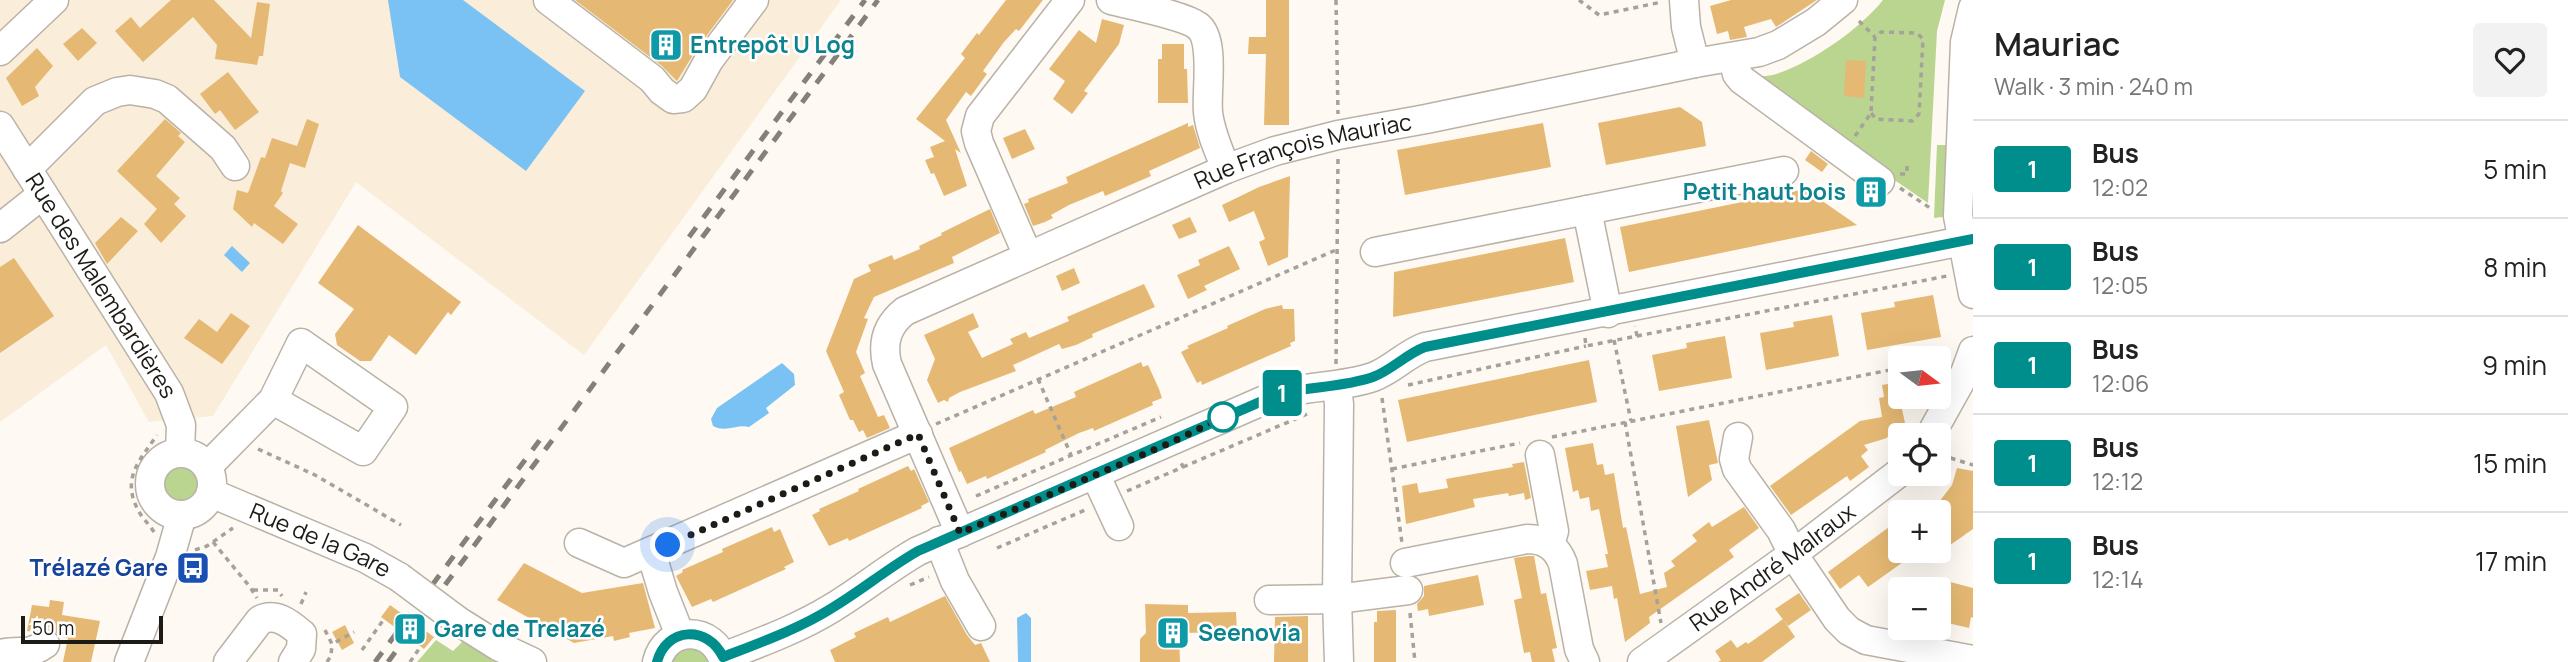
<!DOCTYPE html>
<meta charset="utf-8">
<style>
:root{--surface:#fff;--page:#f2f2f2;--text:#222;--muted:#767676;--line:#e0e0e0}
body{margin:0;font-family:Manrope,sans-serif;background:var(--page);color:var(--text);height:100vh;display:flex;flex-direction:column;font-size:26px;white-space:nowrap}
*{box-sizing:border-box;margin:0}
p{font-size:23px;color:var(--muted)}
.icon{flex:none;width:38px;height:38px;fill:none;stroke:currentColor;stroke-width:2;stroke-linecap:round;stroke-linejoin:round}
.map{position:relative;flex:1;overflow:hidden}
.details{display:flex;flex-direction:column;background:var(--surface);width:595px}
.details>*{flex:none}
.badge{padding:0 14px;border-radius:5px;font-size:24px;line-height:46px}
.needle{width:46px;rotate:105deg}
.tools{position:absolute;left:1888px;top:346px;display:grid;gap:14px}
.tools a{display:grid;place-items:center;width:63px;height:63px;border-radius:7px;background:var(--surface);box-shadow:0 7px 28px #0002;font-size:35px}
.scale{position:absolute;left:21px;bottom:18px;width:142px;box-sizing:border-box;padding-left:7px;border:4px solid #1d1b16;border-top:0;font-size:19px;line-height:24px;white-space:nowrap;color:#1d1b16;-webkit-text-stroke:5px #fff;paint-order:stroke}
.you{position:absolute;width:35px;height:35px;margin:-18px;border:5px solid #fff;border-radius:50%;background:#1a73e8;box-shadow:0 0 0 10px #1a73e833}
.map>.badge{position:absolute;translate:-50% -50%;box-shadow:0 0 0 4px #fff}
.round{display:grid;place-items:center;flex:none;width:74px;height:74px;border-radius:7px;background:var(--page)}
.summary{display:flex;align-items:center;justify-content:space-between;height:119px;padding:0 21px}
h1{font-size:33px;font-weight:600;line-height:52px}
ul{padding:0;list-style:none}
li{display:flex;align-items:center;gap:21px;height:98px;padding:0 21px;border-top:2px solid var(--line)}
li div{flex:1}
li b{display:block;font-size:26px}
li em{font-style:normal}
li .badge{min-width:77px;font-weight:700;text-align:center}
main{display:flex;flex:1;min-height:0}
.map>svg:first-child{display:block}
.built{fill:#faedda}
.green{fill:#b9d590}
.water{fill:#7ac2f3}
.building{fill:#e5b974}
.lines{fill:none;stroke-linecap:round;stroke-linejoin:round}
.minor-casing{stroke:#bab2a7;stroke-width:31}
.path{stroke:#a5a29b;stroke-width:3.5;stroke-dasharray:5 5;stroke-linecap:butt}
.minor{stroke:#fff;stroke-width:28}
.rail{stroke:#84817b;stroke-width:5;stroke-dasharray:12 12;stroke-linecap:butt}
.minor-bridge-casing{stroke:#bab2a7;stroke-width:31;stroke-linecap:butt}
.minor-bridge{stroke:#fff;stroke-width:28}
.line-casing{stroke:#fff;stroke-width:16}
.line{stroke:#008e8c;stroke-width:10}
.walk{stroke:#1d1b16;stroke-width:7;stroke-dasharray:0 12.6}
.stop-dot{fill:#fff;stroke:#008e8c;stroke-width:3.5}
.labels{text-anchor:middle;stroke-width:5;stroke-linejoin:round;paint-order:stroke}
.culture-label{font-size:23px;font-weight:bold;fill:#0d838f;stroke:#fff;text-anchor:start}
.street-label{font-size:23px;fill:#1d1b16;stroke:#fff}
.transit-label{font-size:23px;font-weight:bold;fill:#164399;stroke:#fff;text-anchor:end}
</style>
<main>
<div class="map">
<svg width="1973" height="662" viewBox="0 0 1973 662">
<rect width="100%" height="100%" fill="#fef9f2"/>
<path class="built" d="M0,0H841L584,355L356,182L213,416L149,422L106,345L0,422Z"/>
<g class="green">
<path d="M1883,0H1945L1937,31L1928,203L1763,90L1749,77C1757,76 1768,77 1776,74C1811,63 1860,29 1883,0Z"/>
<path d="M1937,145H1953L1949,216L1934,218Z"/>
<circle cx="181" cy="484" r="17"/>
<path d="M466,638L506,662H417L436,640L453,651Z"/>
<path d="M697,646L712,662H669L677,650Z"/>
</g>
<g class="water">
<path d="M388,0H463L585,91L526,171L400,77Z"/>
<path d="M232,246L250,263L242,272L224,255Z"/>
<path d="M782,363L794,374L795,385L766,408L769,413L749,427C737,424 726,433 713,426L711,419L717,408Z"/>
<path d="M1026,613L1031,618V662H1018L1017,618Z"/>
</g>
<g class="building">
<path d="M171,0H214L251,38L257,2L270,4L263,56H259L257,65L215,59L217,45L193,17L143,62L115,31L131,17L140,28Z"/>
<path d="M575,0H733L696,50L677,81L662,66Z"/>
<path d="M1006,0H1043L1019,31L1016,29L1004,42L983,71L987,74L971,96L966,92L946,120L961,153L955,149L967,186L944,196L934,173L931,174L925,160L934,157L930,147L945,141L916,119L965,58L961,54L977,33L979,35Z"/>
<path d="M1266,0H1289V125H1264L1266,54H1248L1249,37H1266Z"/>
<path d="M1731,0H1817L1776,27L1771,19L1744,27L1747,37L1730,40L1728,31L1717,34L1710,6Z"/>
<path d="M1102,19L1124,25L1119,44L1084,91L1088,93L1072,114L1053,99L1065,81L1049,69L1079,30L1096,43Z"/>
<path d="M82,28L97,43L78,61L63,44Z"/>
<path d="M1162,44H1184V69H1187L1188,103H1158V59H1162Z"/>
<path d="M37,48L53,66L35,87L39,96L22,106L6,78Z"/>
<path d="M1846,60L1866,61L1864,98L1844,96Z"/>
<path d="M228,72L259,112L235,130L220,110L215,114L200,94Z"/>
<path d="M1680,107L1702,122L1706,146L1606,165L1598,123Z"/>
<path d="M165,119L181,133L178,136L185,142L156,176L180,198L174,204L186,216L161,243L144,224L157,209L117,171Z"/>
<path d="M307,119L319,124L305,168L290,163L281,191L283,193L274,206L298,224L283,244L254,223L252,227L233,209L237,190L248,193L261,157L265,158L272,138L297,146Z"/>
<path d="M1188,123V127L1193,125L1200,148L1149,171L1151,176L1105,196L1103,191L1069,205L1051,215L1053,218L1045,222L1033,226L1024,204L1029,202L1028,199L1068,183L1066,177Z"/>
<path d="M1543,123L1551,167L1405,195L1397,150Z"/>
<path d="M1025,129L1035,149L1012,159L1003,138Z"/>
<path d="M1811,151L1828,164L1822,172L1805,160Z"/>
<path d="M1290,176L1288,257L1268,266L1259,242L1265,239L1254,211L1229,222L1222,205L1259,187Z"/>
<path d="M1805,189L1857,225L1629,272L1620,227Z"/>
<path d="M990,209L1000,233L952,257L954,263L874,297L864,318L868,319L856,352L865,373L860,376L878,417L884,415L890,428L867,438L863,430L859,432L853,420H850L839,395L844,392L826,351L854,279L871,271L868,265L892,255L894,260L920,249L919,246L942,235L941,233Z"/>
<path d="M121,217L138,231L107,264L95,243Z"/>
<path d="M1190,217L1197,232L1179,239L1172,225Z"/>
<path d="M358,225L461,302L451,315L448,312L416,355L389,335L371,361H360L337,345L335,334L354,309L318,283Z"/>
<path d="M1565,238L1574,282L1393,317L1394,272Z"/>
<path d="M1229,246L1240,269L1204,286L1207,290L1188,299L1177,275L1200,265L1198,260Z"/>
<path d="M14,258L54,316L0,353V267Z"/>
<path d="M1074,268L1080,283L1062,291L1056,276Z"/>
<path d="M1144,284L1155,307L1092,334L1093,337L1076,345L1062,349L1059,344L1013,365L1016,371L960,392L949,398L948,402L944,400L938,403L927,380L935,359L924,335L973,313L979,327L968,332L982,358L1013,344L1010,339L1026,332L1029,338L1069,321L1067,317Z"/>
<path d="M1933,295L1941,337L1867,350L1861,313L1895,307L1894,302Z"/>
<path d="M1282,305L1283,309H1294L1295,341L1290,343L1291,346L1202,385L1201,381L1197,383L1181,352L1189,348L1187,346L1228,328L1227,326L1265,309Z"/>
<path d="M231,313L250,326L222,364L184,338L199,319L217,332Z"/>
<path d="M1832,315L1839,356L1766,370L1760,333L1794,327L1793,322Z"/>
<path d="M1725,336L1732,378L1659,391L1652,355L1687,348L1686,343Z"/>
<path d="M1589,360L1597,402L1407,442L1398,400Z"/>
<path d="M1141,362L1143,367L1148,365L1159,389L1162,398L1152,402L1153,405L1094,431L1093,428L1079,433L1045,450L1046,452L987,479L986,476L967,484L961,471L959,472L949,448L1033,410L1035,414L1076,397L1074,392Z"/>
<path d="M1900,382V400L1907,432L1889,434L1887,438L1864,445L1868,450L1861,456L1869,467L1850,481L1847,476L1791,515L1770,486L1860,421L1882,417L1879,398L1884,397L1882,385Z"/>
<path d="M1709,420L1718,463L1709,465L1712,480L1688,497L1676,426Z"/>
<path d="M1593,443L1597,465L1603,464L1605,475L1614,473L1623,528L1626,527L1640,594L1667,587L1664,573L1675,566L1671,561L1697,541L1692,535L1709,522L1712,527L1744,507L1759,528L1729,550L1734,557L1649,617L1650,623L1625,642L1617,598L1614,599L1612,586L1590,590L1586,571L1608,567L1605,554H1608L1599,509L1591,511L1589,497L1580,499L1578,490L1573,492L1565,448Z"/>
<path d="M1524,462L1531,498L1525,500L1524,493L1509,496L1508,493L1473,499L1475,507L1406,524L1402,486L1417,483L1419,493L1448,488L1446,479L1513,467L1512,464Z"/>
<path d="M908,466L911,471L914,469L929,502L921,506L922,508L849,541L848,538L829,546L812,515L820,511L819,509L859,491L858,489Z"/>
<path d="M1957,468L1973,471V529L1946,548L1951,530L1939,538V502L1952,485Z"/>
<path d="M1900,519V552L1906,560L1868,587L1859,575L1840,589L1828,572Z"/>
<path d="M772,527L774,532L780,529L794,562L784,567L786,569L713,602L711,599L692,607L676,576L683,572L682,570L723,552L722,549Z"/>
<path d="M1528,556H1534L1541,594L1546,593L1557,648L1552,649L1555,662H1532L1530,652L1524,653L1514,600L1522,598L1514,558Z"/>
<path d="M524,563L582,593L643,583L655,628L629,633L630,637L614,641L613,636L574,643L497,600Z"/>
<path d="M1478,575L1484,605L1429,616L1428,609L1418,611L1417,604L1424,596V586Z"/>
<path d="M1939,579L1973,588V618L1971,617L1969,628L1939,621Z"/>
<path d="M1799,593L1811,610L1788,626L1775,609Z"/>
<path d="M945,596L967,635L975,645L981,643L990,662H835L830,650L856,637L854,633L888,617L890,622Z"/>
<path d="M50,600L64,602L62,615L100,621L91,662H63L68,638L60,637L52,629L44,627L33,632L27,631L32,605L49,607Z"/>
<path d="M1145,604L1188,605V613L1236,612L1237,632L1179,633L1180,662H1140V639L1146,633Z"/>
<path d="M390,605L434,637L424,649L381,617Z"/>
<path d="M1396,610V662H1374V622H1377V611Z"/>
<path d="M1308,616V662H1274L1275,617Z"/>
<path d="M1783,619L1795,637L1762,662H1718L1721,660L1715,651L1731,640L1737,648L1746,642L1748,644Z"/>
<path d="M345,625L354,643L342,650L332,632Z"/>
</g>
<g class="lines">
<defs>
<g id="minor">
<path d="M548,0L652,79L662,91L673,99L683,98L693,89L709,60L754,0"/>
<path d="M1111,0C1130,5 1187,16 1199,27C1215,42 1206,91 1208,112C1210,132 1219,151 1226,169"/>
<path d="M1684,0L1686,27L1695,63"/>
<path d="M1973,8L1965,42L1958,216L1973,294"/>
<path d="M0,51L54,0"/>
<path d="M1733,58L1737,74L1742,80L1880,181"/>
<path id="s1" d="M0,126L169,393L181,425L180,452"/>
<path d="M27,169L95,101L117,92L130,90L155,94L167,99L223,148L235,166"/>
<path d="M1587,210L1608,313"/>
<path d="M0,228L43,194"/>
<path d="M1375,252L1784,171"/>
<path d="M1028,256L979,143L976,131L980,116L1070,0"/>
<path d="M1337,387L1339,404L1337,599L1339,662"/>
<path d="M1930,436L1965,373L1973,351"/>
<path d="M1738,437L1734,459L1737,469L1781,530L1793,554L1837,619L1849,631L1866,640L1973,660"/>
<circle cx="181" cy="484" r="31"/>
<path d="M1540,455L1554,531L1550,545"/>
<path d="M207,467L273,400L301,343L393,407L363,451L273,400"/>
<path d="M1095,474L1119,526"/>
<path id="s2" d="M211,493L365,558L399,577"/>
<path id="s3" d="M960,533L887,364C882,342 887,325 905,311L1226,169L1275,151L1338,135L1426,119L1695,63L1759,52L1778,45L1816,22L1843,0"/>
<path d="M939,541L955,581L981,626"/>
<path d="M579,543L624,563L918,434"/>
<path d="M651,552L663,592L680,635"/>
<path d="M1405,563L1527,539C1545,539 1557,547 1563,564L1579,649L1585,662"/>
<path d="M1269,600L1337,599L1408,590"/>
<path d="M458,621L498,646L532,662"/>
<path d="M0,654C19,649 27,657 45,644"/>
<path d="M723,657C759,643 798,629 832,608C862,590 888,568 918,551L1276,395C1308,385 1341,388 1373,377C1392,370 1406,354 1425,347L1973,239"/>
<path d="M129,662L170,557L182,515"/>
<path d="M228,662L260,620C276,612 290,624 302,634L301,649L293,662"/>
<path d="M657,662C666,625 714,625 724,662"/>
<path id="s4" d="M1642,662L1793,554L1900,472"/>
</g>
</defs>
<use href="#minor" class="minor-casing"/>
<g class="path">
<path d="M1336,0L1338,114"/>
<path d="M1579,0L1599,15L1662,2"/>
<path d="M1859,21L1875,37"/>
<path d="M1855,136L1871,113L1875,37L1881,32L1917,33L1923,39L1919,114L1912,121L1876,119L1871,113"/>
<path d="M1900,174H1907V166"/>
<path d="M1900,188L1930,208"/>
<path d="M1637,336L1947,276"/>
<path d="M1585,338L1586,346L1637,336L1635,326"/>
<path d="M1614,340L1631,421"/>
<path d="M1336,364L1338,158"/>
<path d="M1038,379L1071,455"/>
<path d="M1408,385L1586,346"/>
<path d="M1382,398L1402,543"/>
<path d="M1625,422L1661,623"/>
<path d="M936,424L1336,250"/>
<path d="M1552,437L1900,368"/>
<path d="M258,449L315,475L401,525"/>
<path d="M1941,455L1973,465"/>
<path d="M1183,467L1307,414"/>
<path d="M1392,469L1520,443"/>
<path d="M1127,491L1183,467L1180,460"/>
<path d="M976,496L1161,417"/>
<path d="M154,532C149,524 142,518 138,510C121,478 140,460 157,435"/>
<path d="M213,542L250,587L257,598"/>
<path d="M997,548L1085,510"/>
<path d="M195,550L207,546L233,528"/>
<path d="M910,585L929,577"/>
<path d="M253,590H278L282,596"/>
<path d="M301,604L306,592"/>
<path d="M1410,613L1415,662"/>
<path d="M325,630L332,644L354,632"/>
<path d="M362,650L384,619"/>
<path d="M327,662L331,656L332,644"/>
<path d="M410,662L421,646"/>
</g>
<use href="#minor" class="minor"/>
<g class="rail">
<path d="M689,237L865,0"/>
<path d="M375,662L542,437"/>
<path d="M388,662L878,0"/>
</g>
<defs>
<path id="minor-bridge" d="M399,577L458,621"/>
</defs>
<use href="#minor-bridge" class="minor-bridge-casing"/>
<use href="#minor-bridge" class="minor-bridge"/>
</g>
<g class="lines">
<defs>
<path id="line" d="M657,662C666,627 708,625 723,657C759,643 799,629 832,608C862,590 888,568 918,551L1276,395C1308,386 1341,388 1373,377C1392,370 1406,354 1425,347L1973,239"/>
</defs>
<use href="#line" class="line-casing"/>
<use href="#line" class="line"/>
<path class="walk" d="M668,545L918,434L960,533L1172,442L1223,417"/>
</g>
<defs>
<symbol id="building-square" viewBox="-11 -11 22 22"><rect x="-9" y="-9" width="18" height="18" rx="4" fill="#0f9aa8" stroke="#fff"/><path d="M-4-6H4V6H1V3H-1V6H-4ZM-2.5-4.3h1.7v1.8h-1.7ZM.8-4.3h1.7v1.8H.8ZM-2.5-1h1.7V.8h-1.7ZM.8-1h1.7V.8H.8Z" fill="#fff"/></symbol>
<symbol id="bus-square" viewBox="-11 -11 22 22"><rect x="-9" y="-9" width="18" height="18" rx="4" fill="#1a4fb4" stroke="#fff"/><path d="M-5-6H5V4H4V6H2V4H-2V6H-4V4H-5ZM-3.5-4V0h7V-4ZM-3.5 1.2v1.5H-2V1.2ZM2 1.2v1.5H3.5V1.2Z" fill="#fff"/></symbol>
</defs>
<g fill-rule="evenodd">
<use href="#building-square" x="647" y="26" width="38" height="38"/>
<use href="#building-square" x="1852" y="173" width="38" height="38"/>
<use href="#bus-square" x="174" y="549" width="38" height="38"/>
<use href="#building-square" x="391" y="610" width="38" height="38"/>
<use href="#building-square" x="1154" y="614" width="38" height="38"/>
</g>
<circle class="stop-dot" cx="1223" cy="417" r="14"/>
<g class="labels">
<g class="culture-label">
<text x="690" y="53">Entrepôt U Log</text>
<text x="1846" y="200" text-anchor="end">Petit haut bois</text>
<text x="434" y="637">Gare de Trelazé</text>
<text x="1198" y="641">Seenovia</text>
</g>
<g class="street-label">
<text dy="8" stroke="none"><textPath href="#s3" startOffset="674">Rue François Mauriac</textPath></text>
<text dy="8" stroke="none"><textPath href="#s1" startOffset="189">Rue des Malembardières</textPath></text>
<text dy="8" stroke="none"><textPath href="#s2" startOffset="119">Rue de la Gare</textPath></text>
<text dy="8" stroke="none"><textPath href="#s4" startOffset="161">Rue André Malraux</textPath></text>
</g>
<g class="transit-label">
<text x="168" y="576">Trélazé Gare</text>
</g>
</g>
</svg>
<div class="tools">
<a><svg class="needle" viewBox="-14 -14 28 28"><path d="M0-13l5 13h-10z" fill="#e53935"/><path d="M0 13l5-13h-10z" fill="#767676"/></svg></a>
<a><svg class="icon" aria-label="locate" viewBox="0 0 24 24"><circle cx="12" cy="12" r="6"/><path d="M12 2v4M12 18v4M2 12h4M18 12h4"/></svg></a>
<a>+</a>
<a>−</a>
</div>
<div class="scale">50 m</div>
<div class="you" style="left:668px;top:545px"></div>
<b class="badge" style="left:1282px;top:393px;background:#008e8c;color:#fff">1</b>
</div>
<section class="details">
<div class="summary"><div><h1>Mauriac</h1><p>Walk · 3 min · 240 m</p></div><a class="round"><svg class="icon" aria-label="heart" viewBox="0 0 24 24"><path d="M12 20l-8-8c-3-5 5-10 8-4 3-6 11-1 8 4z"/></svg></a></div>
<ul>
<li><span class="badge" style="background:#008e8c;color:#fff">1</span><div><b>Bus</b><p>12:02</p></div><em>5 min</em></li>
<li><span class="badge" style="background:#008e8c;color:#fff">1</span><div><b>Bus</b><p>12:05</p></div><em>8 min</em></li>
<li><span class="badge" style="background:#008e8c;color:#fff">1</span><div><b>Bus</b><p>12:06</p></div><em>9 min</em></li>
<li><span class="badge" style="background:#008e8c;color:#fff">1</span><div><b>Bus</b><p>12:12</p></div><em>15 min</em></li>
<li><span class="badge" style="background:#008e8c;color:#fff">1</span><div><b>Bus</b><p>12:14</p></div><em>17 min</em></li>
</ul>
</section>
</main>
